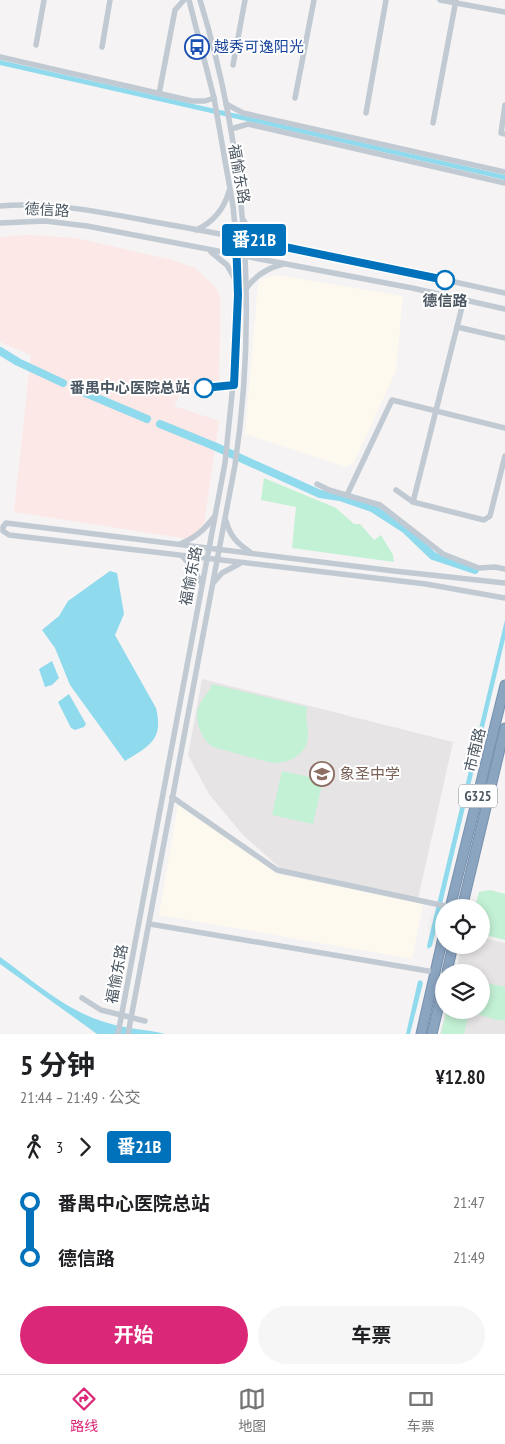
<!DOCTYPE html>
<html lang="zh">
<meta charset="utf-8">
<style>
:root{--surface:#fff;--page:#f6f6f6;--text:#202124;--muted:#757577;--line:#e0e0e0;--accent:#db2777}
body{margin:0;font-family:"PT Sans Narrow","Noto Sans SC",sans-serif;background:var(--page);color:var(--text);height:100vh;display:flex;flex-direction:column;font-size:19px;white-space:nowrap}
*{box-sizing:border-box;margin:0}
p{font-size:16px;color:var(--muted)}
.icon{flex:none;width:28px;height:28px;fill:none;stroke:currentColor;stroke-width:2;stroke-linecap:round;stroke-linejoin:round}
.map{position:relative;height:1034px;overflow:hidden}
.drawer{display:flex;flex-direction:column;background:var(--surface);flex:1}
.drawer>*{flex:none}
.badge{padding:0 10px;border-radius:4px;font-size:18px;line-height:32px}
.fabs{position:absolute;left:435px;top:899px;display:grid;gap:10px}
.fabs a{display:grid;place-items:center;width:55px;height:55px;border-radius:50%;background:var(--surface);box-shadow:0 2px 8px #0003;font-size:25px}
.map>.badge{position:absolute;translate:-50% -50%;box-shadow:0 0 0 2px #fff}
.legs{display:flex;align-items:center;gap:8px;height:55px;padding:0 20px;font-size:16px}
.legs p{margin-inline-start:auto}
.overview{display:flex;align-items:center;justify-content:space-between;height:85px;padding:0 20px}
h1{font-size:28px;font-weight:700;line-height:38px}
.button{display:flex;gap:10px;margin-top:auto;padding:10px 20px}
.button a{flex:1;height:58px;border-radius:30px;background:var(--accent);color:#fff;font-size:20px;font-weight:700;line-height:58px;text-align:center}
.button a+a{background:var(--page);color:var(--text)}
ul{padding:0 20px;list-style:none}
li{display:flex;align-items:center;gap:18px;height:55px;font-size:19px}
li i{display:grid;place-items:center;width:8px;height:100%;margin:0 6px;background:currentColor}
li i::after{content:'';width:12px;height:12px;margin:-6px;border:4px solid;border-radius:50%;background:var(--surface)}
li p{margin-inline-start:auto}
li:first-child i{background:linear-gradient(#0000 50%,currentColor 0)}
li:last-child i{background:linear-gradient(currentColor 50%,#0000 0)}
.tabs{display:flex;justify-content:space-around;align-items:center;height:70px;border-top:1px solid var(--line);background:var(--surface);font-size:14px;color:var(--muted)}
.tabs a{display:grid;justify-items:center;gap:2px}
.tabs .current{color:var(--accent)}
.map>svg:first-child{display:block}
.commercial{fill:#fdf9ef}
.education{fill:#e6e4e5}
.medical{fill:#fce8e6}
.green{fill:#c3f1d5}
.water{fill:#90daee}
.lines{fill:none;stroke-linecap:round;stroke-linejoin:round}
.river{stroke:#90daee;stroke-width:8}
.highway-casing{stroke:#7690ad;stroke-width:11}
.minor{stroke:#c1cad2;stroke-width:5.5}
.highway{stroke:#8ba5c1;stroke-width:9}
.line-1-casing{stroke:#fff;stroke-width:11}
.line-1{stroke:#0072bc;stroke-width:8}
.stop-1-dot{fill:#fff;stroke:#0072bc;stroke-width:2.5}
.labels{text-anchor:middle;stroke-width:4;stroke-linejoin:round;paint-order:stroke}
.shield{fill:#fff;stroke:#808990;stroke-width:1}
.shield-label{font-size:14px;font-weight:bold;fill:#4a5661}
.transit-label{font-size:15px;fill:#164399;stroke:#fff;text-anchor:start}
.street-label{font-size:15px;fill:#4a5661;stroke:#fff}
.stop-label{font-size:15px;font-weight:bold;fill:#4a5661;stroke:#fff}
.education-label{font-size:15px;fill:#785e54;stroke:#fff;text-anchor:start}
</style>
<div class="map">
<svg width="505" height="1034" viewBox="0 0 505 1034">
<rect width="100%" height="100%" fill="#f5f3f3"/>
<g class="commercial">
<path d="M275,275L403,296L396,371L354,462L347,467L245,434L258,284L262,279Z"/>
<path d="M178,805L278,874L423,904L412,959L159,915Z"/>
</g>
<g class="education">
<path d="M202,679L453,742L418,899L281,869L243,835L209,794L188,755Z"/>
<path d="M481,937L505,943V1034H440L446,1010H481V972H456L462,945H481Z"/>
</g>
<path class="medical" d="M27,235L76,238L172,260L195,268L217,289L220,298V326L219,381L183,386L174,406L219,421L204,524L189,539L14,512L31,355L0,342V237Z"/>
<g class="green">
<path d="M264,478L336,508L354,524H360L374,540L381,535L393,555L394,562L292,548L296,507L261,500Z"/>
<path d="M212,684L307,707C305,717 308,725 308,735C308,754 289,764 272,763L213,747C201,739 192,718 200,704C204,696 209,693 212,684Z"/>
<path d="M282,771L323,780L313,824L272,815Z"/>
<path d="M490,890L505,894V940L481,934V908L475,907L479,892Z"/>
<path d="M481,982L505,987V1020H497L464,1010H481Z"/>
<path d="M447,1010L469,1014L464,1034H441Z"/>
</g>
<g class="water">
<path d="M0,60L505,175V180L0,65Z"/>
<path d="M110,571L117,573L124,614L115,635L156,708C164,740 149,746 125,761L70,685L55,648L42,630L59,616L68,601Z"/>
<path d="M505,620V639L432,946L428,949L427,946Z"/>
<path d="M52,661L59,678L52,685L45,687L39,669Z"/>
<path d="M69,694L86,724L84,727L75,730L71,728L58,702Z"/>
<path d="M0,957C34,981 67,1012 108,1023C126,1029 146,1029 165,1034H97L0,964Z"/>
<path d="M421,980L423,983L410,1034H406L418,981Z"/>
</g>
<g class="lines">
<g class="river">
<path d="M0,351L18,362L63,383"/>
<path d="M76,389L147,419"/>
<path d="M160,424L214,446L320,494L340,497L372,508L406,530L433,556L475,570"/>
</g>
<defs>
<g id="highway">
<path d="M450,908L505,685"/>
<path d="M462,908L505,728"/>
<path d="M447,972L453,945"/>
<path d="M421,1034L444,933"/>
<path d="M432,1034L444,984"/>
</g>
</defs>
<use href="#highway" class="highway-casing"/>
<g class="minor">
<path d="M440,0L505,12"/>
<path d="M36,45L44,0"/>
<path d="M102,47L110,0"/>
<path d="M0,57L192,101H205L214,98"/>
<path d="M233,65L245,0"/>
<path d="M159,94L175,10L184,0"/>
<path d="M295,98L314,0"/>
<path d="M226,104L243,113L505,172"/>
<path d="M505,105L501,133L505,134"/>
<path d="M366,113L386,0"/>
<path d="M433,123L456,0"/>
<path d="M231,129L248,124L505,183"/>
<path d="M0,206C59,201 119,216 177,226C287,246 396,269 505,293"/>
<path d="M244,221L250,231L263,240"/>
<path d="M0,223L45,221L87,226L412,288L505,309"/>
<path d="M196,230C214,222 224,209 229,191"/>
<path d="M211,252L227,265L237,283"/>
<path d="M246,289C255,275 268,268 283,264"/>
<path d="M457,327L505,338"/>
<path d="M317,484L329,490L380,505L443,554L479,568L495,567L505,569"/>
<path d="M396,490L413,502L484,520L490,516L505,456"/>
<path d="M347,495L392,400L505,428"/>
<path d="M413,502L464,299"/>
<path d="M226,521C230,536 237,543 250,552"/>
<path d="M180,544C195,538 204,530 214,517"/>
<path d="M182,556L193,568L202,584"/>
<path d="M214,582L222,573L239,564"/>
<path d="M505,583L394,571L6,523L3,527V531L9,535L426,584L505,598"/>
<path d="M172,797L277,870L450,907"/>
<path d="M150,924L434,972"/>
<path d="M82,998L101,1010L145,1021"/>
<path d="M118,1034L225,463L236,355L238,295L236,237L233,206L214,98L189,0"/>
<path d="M128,1034L235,465C258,310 246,150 200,0"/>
</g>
<use href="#highway" class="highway"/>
</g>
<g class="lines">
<defs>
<path id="line-1" d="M204,388L234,385L238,295L236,237L445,280"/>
</defs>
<use href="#line-1" class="line-1-casing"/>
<use href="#line-1" class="line-1"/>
</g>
<defs>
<symbol id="bus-ring" viewBox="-11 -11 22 22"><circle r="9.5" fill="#fff" stroke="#1a4fb4" stroke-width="1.5"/><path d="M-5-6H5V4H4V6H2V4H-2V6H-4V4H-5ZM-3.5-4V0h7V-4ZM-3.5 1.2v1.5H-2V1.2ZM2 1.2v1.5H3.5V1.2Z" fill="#1a4fb4"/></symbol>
<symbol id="school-ring" viewBox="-11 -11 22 22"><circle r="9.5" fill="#fff" stroke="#8d6e63" stroke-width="1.5"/><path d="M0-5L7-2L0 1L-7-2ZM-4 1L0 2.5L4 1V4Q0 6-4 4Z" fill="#8d6e63"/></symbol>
</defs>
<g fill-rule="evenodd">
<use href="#bus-ring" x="183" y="33" width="28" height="28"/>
<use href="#school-ring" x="308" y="760" width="28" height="28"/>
</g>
<g class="stop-1-dot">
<circle cx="445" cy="280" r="9"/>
<circle cx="204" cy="388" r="9"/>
</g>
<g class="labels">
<rect class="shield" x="459" y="784.5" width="38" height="23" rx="4"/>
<g class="shield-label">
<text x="478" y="801">G325</text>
</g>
<g class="transit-label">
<text x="214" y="52">越秀可逸阳光</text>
</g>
<g class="street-label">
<text transform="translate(239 174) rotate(80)" y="5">福愉东路</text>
<text transform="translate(47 210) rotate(3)" y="5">德信路</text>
<text transform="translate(191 576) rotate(-79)" y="5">福愉东路</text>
<text transform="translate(475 750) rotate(-76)" y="5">市南路</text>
<text transform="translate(117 974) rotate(-79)" y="5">福愉东路</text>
</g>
<g class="stop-label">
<text x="445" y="306">德信路</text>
<text x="190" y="393" text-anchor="end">番禺中心医院总站</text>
</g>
<g class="education-label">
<text x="340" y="779">象圣中学</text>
</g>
</g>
</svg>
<div class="fabs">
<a><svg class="icon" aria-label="locate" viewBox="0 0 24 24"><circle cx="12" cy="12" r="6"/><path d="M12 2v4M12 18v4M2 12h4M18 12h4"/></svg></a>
<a><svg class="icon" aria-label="layers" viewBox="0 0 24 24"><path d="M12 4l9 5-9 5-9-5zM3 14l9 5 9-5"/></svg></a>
</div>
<b class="badge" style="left:254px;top:240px;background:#0072bc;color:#fff">番21B</b>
</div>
<section class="drawer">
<div class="overview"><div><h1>5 分钟</h1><p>21:44 – 21:49 · 公交</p></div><b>¥12.80</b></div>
<div class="legs"><svg class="icon" aria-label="walk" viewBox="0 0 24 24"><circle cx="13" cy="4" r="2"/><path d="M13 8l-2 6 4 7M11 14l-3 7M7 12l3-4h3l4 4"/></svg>3<svg class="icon" aria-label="forward" viewBox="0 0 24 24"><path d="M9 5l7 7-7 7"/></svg><b class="badge" style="background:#0072bc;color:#fff">番21B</b></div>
<ul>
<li><i style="color:#0072bc"></i><b>番禺中心医院总站</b><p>21:47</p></li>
<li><i style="color:#0072bc"></i><b>德信路</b><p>21:49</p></li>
</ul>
<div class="button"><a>开始</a><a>车票</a></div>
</section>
<nav class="tabs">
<a class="current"><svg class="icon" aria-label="directions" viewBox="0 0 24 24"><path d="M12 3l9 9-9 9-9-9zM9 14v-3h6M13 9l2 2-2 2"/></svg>路线</a>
<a><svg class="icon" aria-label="map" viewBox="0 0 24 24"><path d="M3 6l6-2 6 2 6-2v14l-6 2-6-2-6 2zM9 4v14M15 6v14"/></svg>地图</a>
<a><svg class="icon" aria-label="tickets" viewBox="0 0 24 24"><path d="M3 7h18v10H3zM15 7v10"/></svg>车票</a>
</nav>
